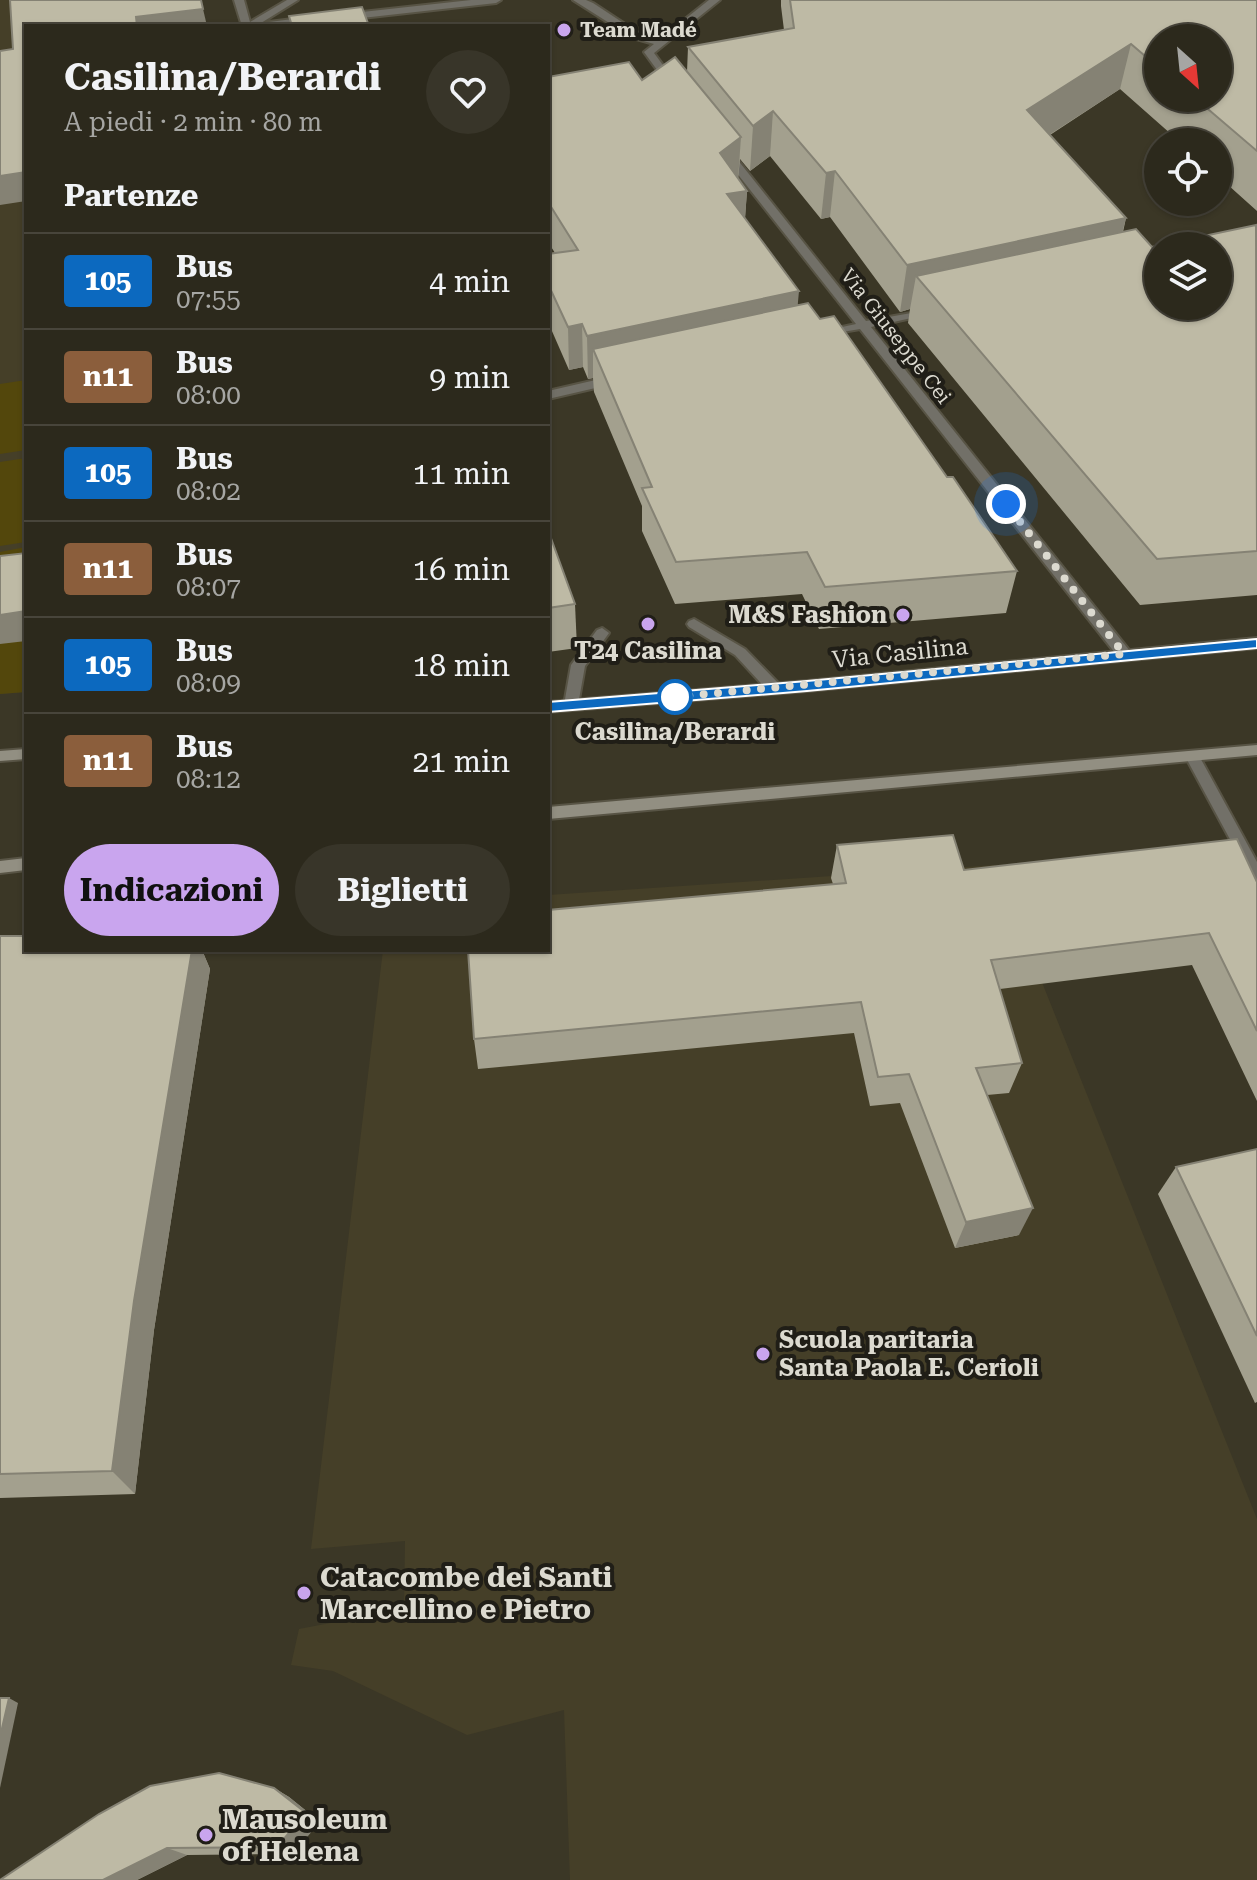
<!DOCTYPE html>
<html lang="it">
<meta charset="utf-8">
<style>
:root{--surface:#2c291c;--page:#383529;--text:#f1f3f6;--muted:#a6a6a3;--line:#48453b;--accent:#c9a5ee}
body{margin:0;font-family:"Roboto Serif",serif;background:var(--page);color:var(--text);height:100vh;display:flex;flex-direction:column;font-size:30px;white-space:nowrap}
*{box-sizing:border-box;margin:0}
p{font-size:26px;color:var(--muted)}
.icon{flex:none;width:44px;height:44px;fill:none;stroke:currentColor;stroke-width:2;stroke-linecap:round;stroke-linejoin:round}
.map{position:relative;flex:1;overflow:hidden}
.sheet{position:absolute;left:24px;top:24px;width:526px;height:928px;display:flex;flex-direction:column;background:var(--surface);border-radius:0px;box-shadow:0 2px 6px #0004,0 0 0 2px var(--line)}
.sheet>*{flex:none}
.badge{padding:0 16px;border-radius:6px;font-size:28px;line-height:52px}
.needle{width:52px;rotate:153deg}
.buttons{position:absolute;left:1144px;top:24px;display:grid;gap:16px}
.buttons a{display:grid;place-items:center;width:88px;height:88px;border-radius:50%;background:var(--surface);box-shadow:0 2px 6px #0004,0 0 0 2px var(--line);font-size:40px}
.you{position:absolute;width:40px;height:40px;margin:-20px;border:6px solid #fff;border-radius:50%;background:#1a73e8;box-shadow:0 0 0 12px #1a73e833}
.map>.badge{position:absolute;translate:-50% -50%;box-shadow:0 0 0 4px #fff}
h2{padding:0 40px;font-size:30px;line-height:72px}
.round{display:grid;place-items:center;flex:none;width:84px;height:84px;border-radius:42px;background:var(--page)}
.summary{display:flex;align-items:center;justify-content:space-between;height:136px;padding:0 40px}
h1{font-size:38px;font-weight:700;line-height:60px}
.button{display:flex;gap:16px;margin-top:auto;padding:16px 40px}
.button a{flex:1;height:92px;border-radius:48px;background:var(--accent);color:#111;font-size:32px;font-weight:700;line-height:92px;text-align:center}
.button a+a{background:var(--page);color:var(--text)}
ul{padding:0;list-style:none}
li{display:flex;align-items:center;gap:24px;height:96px;padding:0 40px;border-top:2px solid var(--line)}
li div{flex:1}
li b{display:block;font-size:30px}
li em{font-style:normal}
li .badge{min-width:88px;font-weight:700;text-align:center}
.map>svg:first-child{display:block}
.built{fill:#453f28}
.green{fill:#53470c}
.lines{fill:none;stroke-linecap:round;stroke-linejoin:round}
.lane-casing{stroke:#585445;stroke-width:4}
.street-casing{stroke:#585445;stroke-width:4}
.secondary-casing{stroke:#585445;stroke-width:4}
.lane{fill:#727068;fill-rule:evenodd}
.street{fill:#727068;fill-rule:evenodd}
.secondary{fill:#928f82;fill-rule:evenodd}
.wall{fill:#a3a08e;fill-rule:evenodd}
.shaded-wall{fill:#858274}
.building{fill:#bebaa5;stroke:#858274;stroke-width:2;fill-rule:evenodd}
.line{fill:#0c69bf;stroke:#fff;stroke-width:2}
.walk{stroke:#dcdad0;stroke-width:8;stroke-dasharray:0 14.4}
.poi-dot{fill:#c9a5ee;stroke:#201e17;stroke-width:3}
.stop-dot{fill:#fff;stroke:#0c69bf;stroke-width:4}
.labels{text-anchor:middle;stroke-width:8;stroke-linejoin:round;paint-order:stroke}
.far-poi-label{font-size:20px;font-weight:bold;fill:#dcdad0;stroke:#201e17;text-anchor:start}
.far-street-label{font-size:20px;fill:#dcdad0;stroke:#201e17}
.poi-label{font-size:24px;font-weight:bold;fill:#dcdad0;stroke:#201e17;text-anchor:end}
.street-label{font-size:24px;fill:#dcdad0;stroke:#201e17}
.stop-label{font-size:24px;font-weight:bold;fill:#dcdad0;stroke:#201e17}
.near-poi-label{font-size:28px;font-weight:bold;fill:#dcdad0;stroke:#201e17;text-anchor:start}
</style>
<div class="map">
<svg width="1257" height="1880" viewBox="0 0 1257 1880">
<rect width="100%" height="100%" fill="#3b3726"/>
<g class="built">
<path d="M0,0H201L26,26V692L0,694Z"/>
<path d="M995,865L1257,1519V1880H570L564,1710L467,1735L333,1671L291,1665L299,1629L404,1609L405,1541L311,1549L383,950H548V895Z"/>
</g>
<g class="green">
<path d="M26,380V450L0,454V384Z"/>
<path d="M26,458V542L0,546V462Z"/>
<path d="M26,547V692L0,694V552Z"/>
</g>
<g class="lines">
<defs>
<g id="lane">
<path d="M694,619L745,649L780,685L782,689L780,693H770L735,655L689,627L687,624L689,621Z"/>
<path d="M602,628L609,633L585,666L578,705L571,710L566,709L564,705L571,665L597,630Z"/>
</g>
<g id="street">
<path d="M234,0H244L250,22L287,0H298L261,23L309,17L314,20L282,26H242Z"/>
<path d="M471,0H501L496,3L344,20L339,17L344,14Z"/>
<path d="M573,0H586L593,3L640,34L660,39L709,0H720L654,53L676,83L671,86L668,85L644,52L654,44L633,38Z"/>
<path d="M721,149H729L866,321L934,309V313L871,327L1129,650L1131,654L1129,658H1119L860,329L819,336V332L856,324L721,153Z"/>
<path d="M613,376L617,377V383L548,399V391Z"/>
<path d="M1192,751L1197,752L1257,862V882L1252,880L1185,756Z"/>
</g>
<g id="secondary">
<path d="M1257,638V648L807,691L548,712V702L807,681Z"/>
<path d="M1257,745V755L548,819V807Z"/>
<path d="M26,749V759L0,761V751Z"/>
<path d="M26,858V870L0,873V861Z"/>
</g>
</defs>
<use href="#lane" class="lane-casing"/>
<use href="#street" class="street-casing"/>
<use href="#secondary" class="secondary-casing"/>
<use href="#lane" class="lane"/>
<use href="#street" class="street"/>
<use href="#secondary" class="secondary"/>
</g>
<g class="wall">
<path d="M781,0H1257V211L1218,176V142H1180L1120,89L1050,135L1126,218L1123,232L1152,247L1257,226V595L1140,605L908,323L910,309L900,312L830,217L821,219L770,156L750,171L740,159L738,179L747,191L745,218L798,305L947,477L1017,571L1006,613L819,629L802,594L675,604L642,531V506L594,392L593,378L588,379L583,367L569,370L548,322V254L555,253L548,242V77L642,80L687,72L688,47L784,30L781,6ZM1158,38L1218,98H1158Z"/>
<path d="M548,530L575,604L577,648L548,652Z"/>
<path d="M837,845L964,870L1257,882V1101L1192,965L1000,989L1022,1063L1009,1093L987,1095L1019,1235L955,1248L900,1103L870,1106L854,1033L478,1069L474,1039L833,884L831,878Z"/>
<path d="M0,936L26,950H202L210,969L154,1330L135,1494L0,1498Z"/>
<path d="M1257,1149V1402L1255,1403L1158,1194L1176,1167Z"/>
<path d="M274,1788L289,1797L320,1822L292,1854L187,1855L137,1880H0Z"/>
</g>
<g class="shaded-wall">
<path d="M203,9L207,26H137L136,17Z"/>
<path d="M1131,44L1120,89L1018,155L1027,110Z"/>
<path d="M773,111L770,156L750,171L753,126Z"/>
<path d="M741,137L738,180L720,153Z"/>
<path d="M835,171L830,217L821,219L826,173Z"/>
<path d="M26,172V201L0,205V176Z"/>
<path d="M747,191L744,233L727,194Z"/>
<path d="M1126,218L1114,265L916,276L910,309L900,312L907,265Z"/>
<path d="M799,291L795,334L593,349V378L588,379L587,336Z"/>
<path d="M582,324L583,367L569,370L568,327Z"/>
<path d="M26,611V641L0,644V615Z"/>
<path d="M192,950H202L210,969L154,1330L135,1494L112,1471L134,1301Z"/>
<path d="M1033,1208L1019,1235L955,1248L966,1222Z"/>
<path d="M9,1698L18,1703L0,1788V1737Z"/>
<path d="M274,1788L289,1797L320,1822L292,1854L277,1847Z"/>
<path d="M167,1848L187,1855L137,1880H103Z"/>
</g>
<g class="building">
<path d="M10,0H201L203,9L136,17L137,26H26V172L0,176V51L13,49Z"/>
<path d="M790,0H1257V151L1195,98H1218V38H1158V67L1131,44L1027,110L1126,218L907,265L835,171L826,173L773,111L753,126L688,47L794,28Z"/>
<path d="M362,7L369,26H292L289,16Z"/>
<path d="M675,57L741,137L720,153L747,191L727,194L799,291L587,336L582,324L568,327L548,284V254L578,250L548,202V77L629,62L642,80Z"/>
<path d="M1256,225L1257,551L1157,559L916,276L1136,229L1152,247ZM1158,246H1218V306H1158Z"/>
<path d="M808,303L820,319L834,316L947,477H953L1017,571L825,587L807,552L676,562L642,488L652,487L593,349Z"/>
<path d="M548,530L575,604L548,608Z"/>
<path d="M26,553V611L0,615V556Z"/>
<path d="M953,835L964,870L1237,839L1257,882V1031L1209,933L991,960L1022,1063L976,1068L1033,1208L966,1222L909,1074L878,1077L861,1002L474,1039L468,950H548V910L846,883L837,845Z"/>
<path d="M0,936H26V950H192L134,1301L112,1471L0,1474Z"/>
<path d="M1257,1149V1336L1176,1167Z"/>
<path d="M0,1698H9L0,1737Z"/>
<path d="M219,1773L274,1788L306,1813L277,1847L167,1848L103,1880H0L99,1814L150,1786Z"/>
</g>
<path class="line" d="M1257,639V648L807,691L548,712L541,707L548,702L807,681Z"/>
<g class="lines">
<path class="walk" d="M675,697L1124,654L1006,504"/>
</g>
<g class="poi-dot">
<circle cx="564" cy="30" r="8"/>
<circle cx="903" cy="615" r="8"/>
<circle cx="648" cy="624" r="8"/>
<circle cx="763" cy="1354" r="8"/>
<circle cx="304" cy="1593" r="8"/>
<circle cx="206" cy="1835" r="8"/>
</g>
<circle class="stop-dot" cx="675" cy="697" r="16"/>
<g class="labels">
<g class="far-poi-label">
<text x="580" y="37">Team Madé</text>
</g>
<g class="far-street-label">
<text transform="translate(896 336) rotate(52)" y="7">Via Giuseppe Cei</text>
</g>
<g class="poi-label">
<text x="887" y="623">M&amp;S Fashion</text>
<text x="648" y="659" text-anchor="middle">T24 Casilina</text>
<text x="779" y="1348" text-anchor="start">Scuola paritaria<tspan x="779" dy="28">Santa Paola E. Cerioli</tspan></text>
</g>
<g class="street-label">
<text transform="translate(900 653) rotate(-6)" y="8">Via Casilina</text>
</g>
<g class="stop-label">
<text x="675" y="740">Casilina/Berardi</text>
</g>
<g class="near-poi-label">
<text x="320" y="1587">Catacombe dei Santi<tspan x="320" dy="32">Marcellino e Pietro</tspan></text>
<text x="222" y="1829">Mausoleum<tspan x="222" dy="32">of Helena</tspan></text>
</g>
</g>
</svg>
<div class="buttons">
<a><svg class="needle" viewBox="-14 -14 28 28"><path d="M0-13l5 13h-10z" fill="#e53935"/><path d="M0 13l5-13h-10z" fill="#a6a6a3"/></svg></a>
<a><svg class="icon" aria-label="locate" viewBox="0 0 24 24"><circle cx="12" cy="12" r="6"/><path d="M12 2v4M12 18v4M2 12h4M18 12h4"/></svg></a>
<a><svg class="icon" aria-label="layers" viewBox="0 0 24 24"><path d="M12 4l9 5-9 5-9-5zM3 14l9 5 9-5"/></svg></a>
</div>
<div class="you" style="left:1006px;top:504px"></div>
<section class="sheet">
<div class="summary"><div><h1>Casilina/Berardi</h1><p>A piedi · 2 min · 80 m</p></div><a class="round"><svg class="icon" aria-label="heart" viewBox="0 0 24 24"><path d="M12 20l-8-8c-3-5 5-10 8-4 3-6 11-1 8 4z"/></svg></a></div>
<h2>Partenze</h2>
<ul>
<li><span class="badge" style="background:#0c69bf;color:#fff">105</span><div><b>Bus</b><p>07:55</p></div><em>4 min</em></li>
<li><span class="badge" style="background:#8b5e3c;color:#fff">n11</span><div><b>Bus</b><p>08:00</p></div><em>9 min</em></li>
<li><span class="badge" style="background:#0c69bf;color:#fff">105</span><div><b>Bus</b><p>08:02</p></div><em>11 min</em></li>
<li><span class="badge" style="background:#8b5e3c;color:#fff">n11</span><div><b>Bus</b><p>08:07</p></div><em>16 min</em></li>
<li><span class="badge" style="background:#0c69bf;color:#fff">105</span><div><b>Bus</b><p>08:09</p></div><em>18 min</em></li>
<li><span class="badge" style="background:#8b5e3c;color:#fff">n11</span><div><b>Bus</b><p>08:12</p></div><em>21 min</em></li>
</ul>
<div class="button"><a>Indicazioni</a><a>Biglietti</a></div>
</section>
</div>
